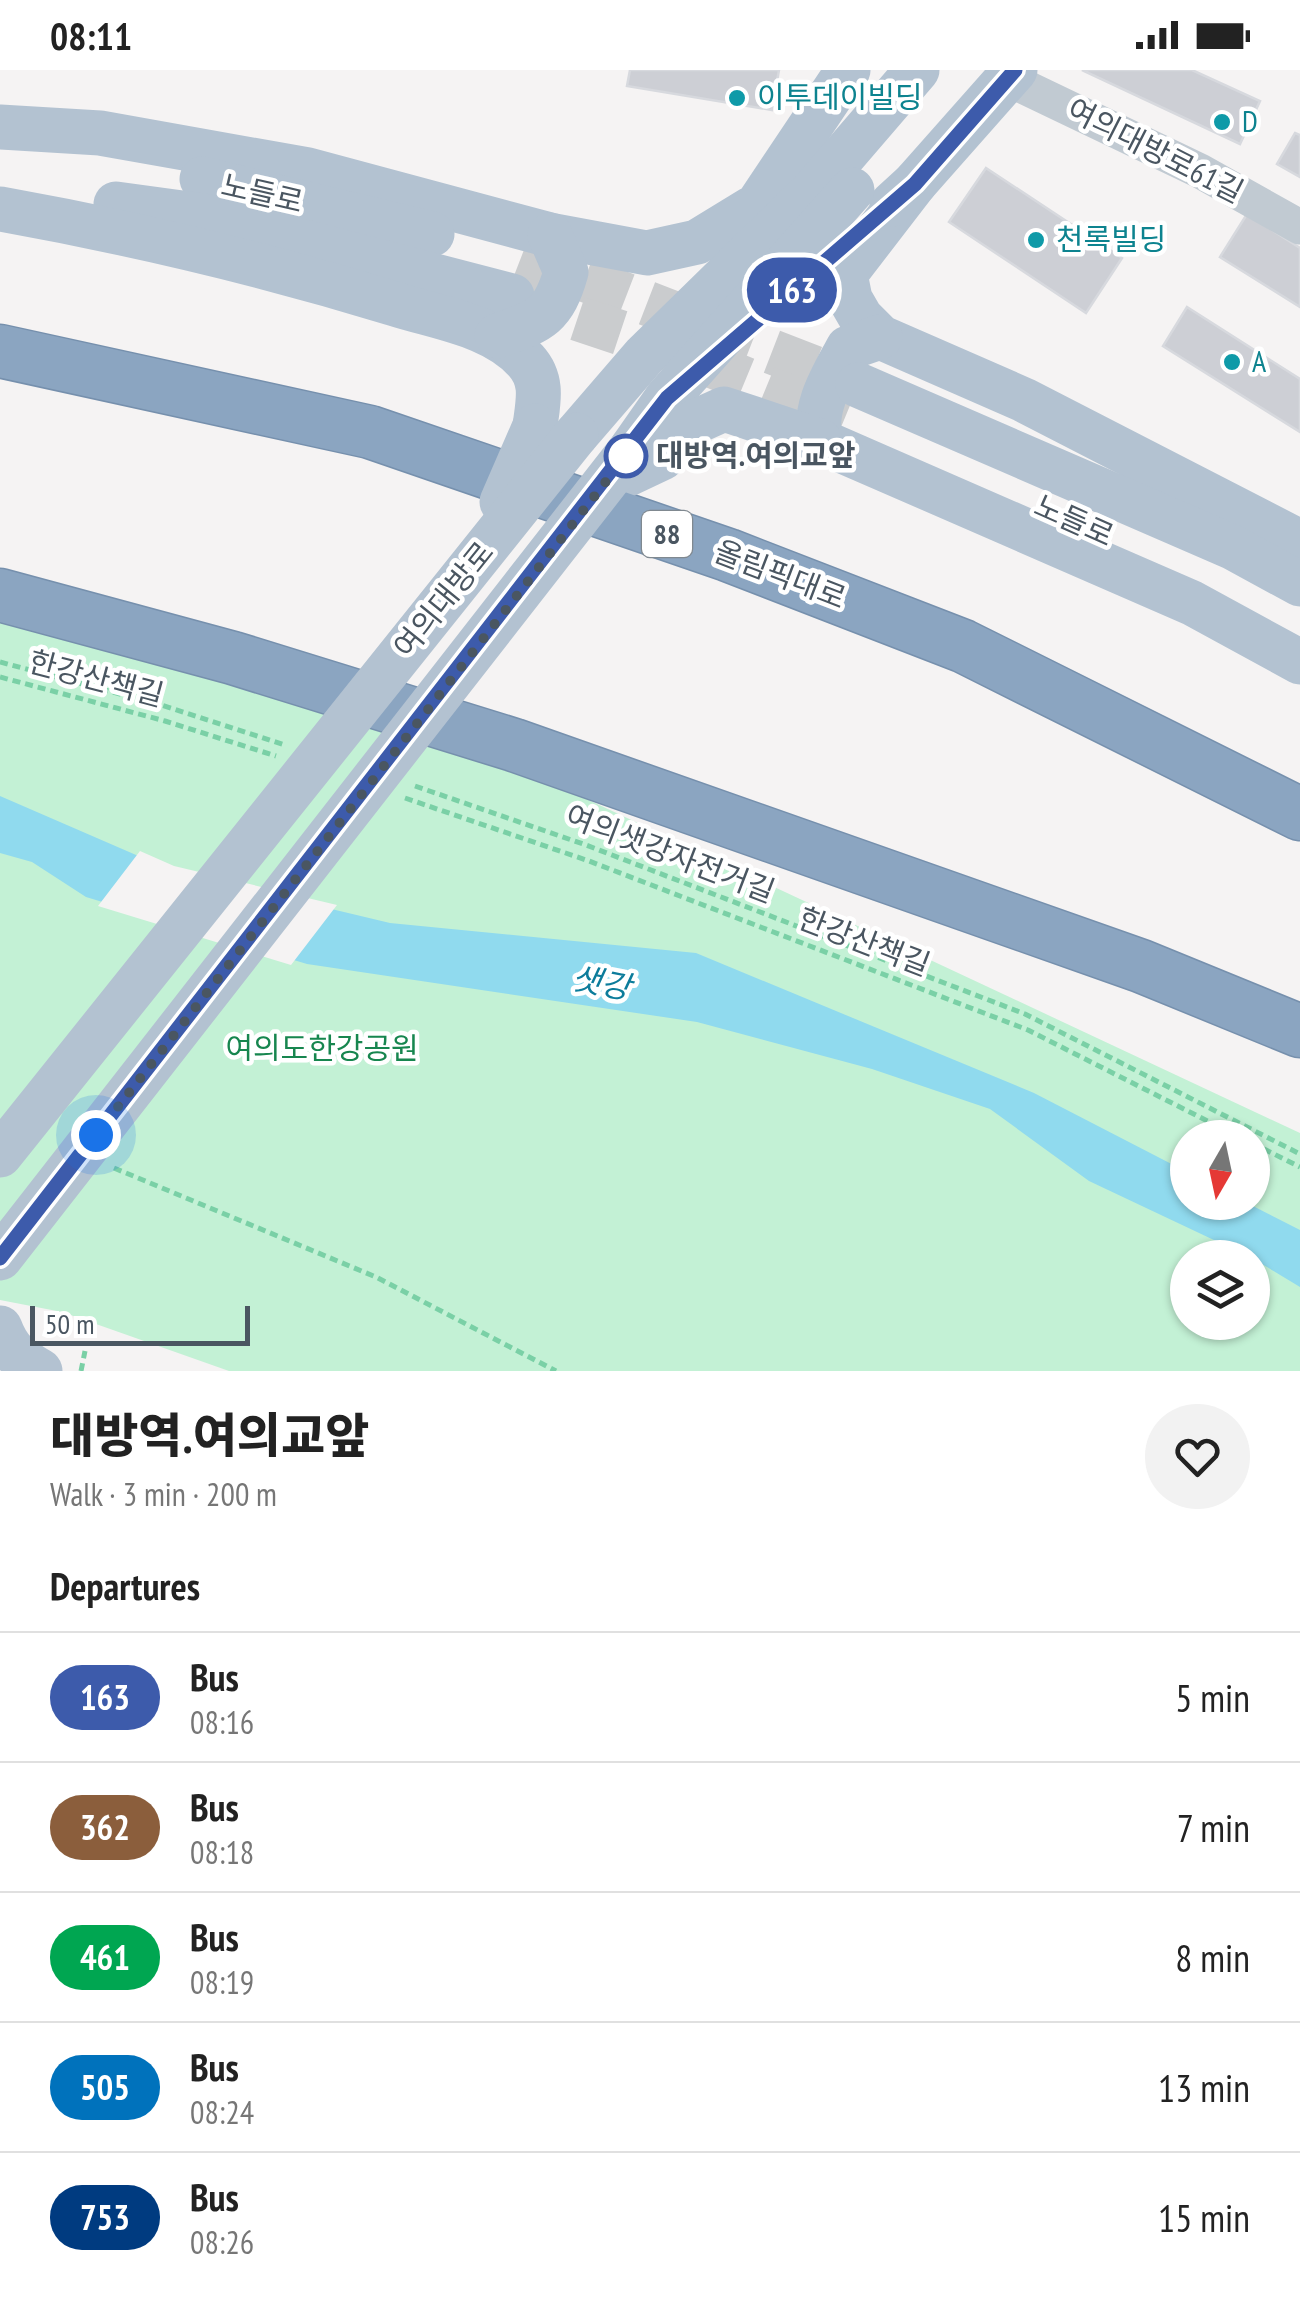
<!DOCTYPE html>
<meta charset="utf-8">
<style>
:root{--surface:#fff;--page:#f2f2f2;--text:#222;--muted:#767676;--line:#e0e0e0}
body{margin:0;font-family:"PT Sans Narrow","Noto Sans KR",sans-serif;background:var(--page);color:var(--text);height:100vh;display:flex;flex-direction:column;font-size:38px;white-space:nowrap}
*{box-sizing:border-box;margin:0}
p{font-size:32px;color:var(--muted)}
.icon{flex:none;width:55px;height:55px;fill:none;stroke:currentColor;stroke-width:2;stroke-linecap:round;stroke-linejoin:round}
.map{position:relative;height:1301px;overflow:hidden}
.panel{display:flex;flex-direction:column;background:var(--surface);flex:1}
.panel>*{flex:none}
.badge{padding:0 20px;border-radius:32px;font-size:35px;line-height:65px}
.needle{width:65px;rotate:189deg}
.buttons{position:absolute;left:1170px;top:1050px;display:grid;gap:20px}
.buttons a{display:grid;place-items:center;width:100px;height:100px;border-radius:50%;background:var(--surface);box-shadow:0 2px 8px #0004;font-size:50px}
.scale{position:absolute;left:30px;bottom:25px;width:220px;box-sizing:border-box;padding-left:10px;border:5px solid #4a5661;border-top:0;font-size:28px;line-height:35px;white-space:nowrap;color:#4a5661;-webkit-text-stroke:8px #fff;paint-order:stroke}
.you{position:absolute;width:50px;height:50px;margin:-25px;border:8px solid #fff;border-radius:50%;background:#1a73e8;box-shadow:0 0 0 15px #1a73e833}
.map>.badge{position:absolute;translate:-50% -50%;box-shadow:0 0 0 5px #fff}
h2{padding:0 50px;font-size:38px;line-height:90px}
.round{display:grid;place-items:center;flex:none;width:105px;height:105px;border-radius:52px;background:var(--page)}
.overview{display:flex;align-items:center;justify-content:space-between;height:170px;padding:0 50px}
h1{font-size:48px;font-weight:800;line-height:75px}
ul{padding:0;list-style:none}
li{display:flex;align-items:center;gap:30px;height:130px;padding:0 50px;border-top:2px solid var(--line)}
li div{flex:1}
li b{display:block;font-size:38px}
li em{font-style:normal}
li .badge{min-width:110px;font-weight:700;text-align:center}
.status{display:flex;justify-content:space-between;align-items:center;height:70px;padding:0 50px;background:var(--surface);direction:ltr}
.status svg{height:28px;fill:currentColor}
.map>svg:first-child{display:block}
.green{fill:#c3f1d5;fill-rule:evenodd}
.water{fill:#90daee}
.pier{fill:#f5f3f3}
.building{fill:#cdcfd5;stroke:#d7d9de;stroke-width:2.5}
.lines{fill:none;stroke-linecap:round;stroke-linejoin:round}
.major-tunnel{stroke:#caccce;stroke-width:45;stroke-dasharray:45 22;stroke-linecap:butt}
.highway-casing{stroke:#7690ad;stroke-width:55}
.path{stroke:#7ad0a6;stroke-width:5;stroke-dasharray:8 5;stroke-linecap:butt}
.minor{stroke:#c1cad2;stroke-width:35}
.major{stroke:#b3c2d1;stroke-width:45}
.highway{stroke:#8ba5c1;stroke-width:52}
.major-bridge{stroke:#b3c2d1;stroke-width:45}
.line-casing{stroke:#fff;stroke-width:22}
.line{stroke:#3d5bab;stroke-width:15}
.walk{stroke:#4a5661;stroke-width:10;stroke-dasharray:0 18}
.culture-dot{fill:#0f9aa8;stroke:#fff;stroke-width:4}
.stop-dot{fill:#fff;stroke:#3d5bab;stroke-width:5}
.labels{text-anchor:middle;stroke-width:9;stroke-linejoin:round;paint-order:stroke}
.shield{fill:#fff;stroke:#808990;stroke-width:2.5}
.shield-label{font-size:28px;font-weight:bold;fill:#4a5661}
.culture-label{font-size:30px;fill:#0d838f;stroke:#fff;text-anchor:start}
.street-label{font-size:30px;fill:#4a5661;stroke:#fff}
.stop-label{font-size:30px;font-weight:bold;fill:#4a5661;stroke:#fff;text-anchor:start}
.park-label{font-size:30px;fill:#17864f;stroke:#fff}
.water-label{font-size:32px;font-style:italic;fill:#0c7c9b;stroke:#fff}
</style>
<div class="status"><b>08:11</b><svg viewBox="0 0 49 12"><path d="M0 12V9h3v3zM5 12V6h3v6zM10 12V3h3v9zM15 12V0h3v12zM26 1h20v11H26zM47 4h2v5h-2z"/></svg></div>
<div class="map">
<svg width="1300" height="1301" viewBox="0 0 1300 1301">
<rect width="100%" height="100%" fill="#f5f3f3"/>
<path class="green" d="M0,540L548,711L1300,1063V1301H229L62,1242L0,1230ZM1188,1068H1252V1132H1188ZM1188,1188H1252V1252H1188Z"/>
<path class="water" d="M0,726L173,801L390,853L696,883L1034,1023L1187,1102L1188,1132L1247,1133L1300,1160V1217L1252,1188L1089,1111L990,1039L872,999L697,952L307,894L86,827L32,792L0,783Z"/>
<path class="pier" d="M140,781L174,796L337,835L291,895L98,836Z"/>
<g class="building">
<path d="M630,0H779L772,40L627,16Z"/>
<path d="M1082,0H1192L1260,31L1240,74Z"/>
<path d="M1295,63L1300,65V107L1277,94Z"/>
<path d="M986,98L1122,188L1086,243L949,152Z"/>
<path d="M1247,144L1300,178V237L1220,187Z"/>
<path d="M1187,237L1300,309V362L1163,276Z"/>
</g>
<g class="lines">
<g class="major-tunnel">
<path d="M522,185L858,315"/>
<path d="M514,227L684,284L844,350"/>
</g>
<defs>
<g id="highway">
<path d="M0,281L370,362L728,485L963,576L1300,744"/>
<path d="M0,525L233,588L514,675L1141,896L1300,961"/>
</g>
</defs>
<use href="#highway" class="highway-casing"/>
<g class="path">
<path d="M0,592L161,635L285,675"/>
<path d="M0,607L165,651L276,686"/>
<path d="M415,716L586,775L1025,944L1300,1084"/>
<path d="M405,728L589,791L1028,960L1241,1068"/>
<path d="M1252,1073L1300,1097"/>
<path d="M114,1098L376,1207L556,1301"/>
<path d="M81,1301L85,1281"/>
</g>
<path class="minor" d="M1008,9L1200,101L1300,157"/>
<g class="major">
<path d="M0,57L100,63L308,100L550,165L647,183L697,172L751,139L753,142L848,0"/>
<path d="M202,109L432,164"/>
<path d="M915,113L845,204L850,229L861,248L880,267L1024,330L1300,472"/>
<path d="M116,134L204,146L512,226"/>
<path d="M892,134L915,113L1015,0"/>
<path d="M0,139C134,163 265,194 395,234C439,248 494,255 526,291C544,311 538,332 535,356"/>
<path d="M497,266C539,251 553,248 566,202L550,165"/>
<path d="M880,267L848,278C832,308 813,337 820,371L1192,533L1300,592"/>
<path d="M858,315L1232,477L1300,514"/>
<path d="M576,365L645,285L813,121L917,0"/>
<path d="M632,378L667,328L852,120"/>
<path d="M607,414L662,388L695,352L724,339L820,371"/>
<path d="M0,1258C8,1280 20,1290 40,1301"/>
</g>
<use href="#highway" class="highway"/>
<g class="major-bridge">
<path d="M502,432L535,356"/>
<path d="M0,1085L576,365"/>
<path d="M0,1188L632,378"/>
</g>
</g>
<g class="lines">
<defs>
<path id="line" d="M0,1188L667,328L915,114L1015,0"/>
</defs>
<use href="#line" class="line-casing"/>
<use href="#line" class="line"/>
<path class="walk" d="M96,1065L632,378L626,386"/>
</g>
<g class="culture-dot">
<circle cx="737" cy="28" r="10"/>
<circle cx="1222" cy="52" r="10"/>
<circle cx="1036" cy="170" r="10"/>
<circle cx="1232" cy="292" r="10"/>
</g>
<circle class="stop-dot" cx="626" cy="386" r="20"/>
<g class="labels">
<rect class="shield" x="642" y="441" width="50" height="46" rx="8"/>
<g class="shield-label">
<text x="667" y="474">88</text>
</g>
<g class="culture-label">
<text x="757" y="38">이투데이빌딩</text>
<text x="1242" y="62">D</text>
<text x="1056" y="180">천록빌딩</text>
<text x="1252" y="302">A</text>
</g>
<g class="street-label">
<text transform="translate(1155 81) rotate(27)" y="10">여의대방로61길</text>
<text transform="translate(262 124) rotate(13)" y="10">노들로</text>
<text transform="translate(1074 451) rotate(24)" y="10">노들로</text>
<text transform="translate(780 505) rotate(21)" y="10">올림픽대로</text>
<text transform="translate(444 530) rotate(-51)" y="10">여의대방로</text>
<text transform="translate(96 609) rotate(15)" y="10">한강산책길</text>
<text transform="translate(670 784) rotate(21)" y="10">여의샛강자전거길</text>
<text transform="translate(864 872) rotate(21)" y="10">한강산책길</text>
</g>
<g class="stop-label">
<text x="656" y="396">대방역.여의교앞</text>
</g>
<g class="park-label">
<text x="322" y="989">여의도한강공원</text>
</g>
<g class="water-label">
<text transform="translate(601 913) rotate(11)" y="11">샛강</text>
</g>
</g>
</svg>
<div class="buttons">
<a><svg class="needle" viewBox="-14 -14 28 28"><path d="M0-13l5 13h-10z" fill="#e53935"/><path d="M0 13l5-13h-10z" fill="#767676"/></svg></a>
<a><svg class="icon" aria-label="layers" viewBox="0 0 24 24"><path d="M12 4l9 5-9 5-9-5zM3 14l9 5 9-5"/></svg></a>
</div>
<div class="scale">50 m</div>
<div class="you" style="left:96px;top:1065px"></div>
<b class="badge" style="left:792px;top:220px;background:#3d5bab;color:#fff">163</b>
</div>
<section class="panel">
<div class="overview"><div><h1>대방역.여의교앞</h1><p>Walk · 3 min · 200 m</p></div><a class="round"><svg class="icon" aria-label="heart" viewBox="0 0 24 24"><path d="M12 20l-8-8c-3-5 5-10 8-4 3-6 11-1 8 4z"/></svg></a></div>
<h2>Departures</h2>
<ul>
<li><span class="badge" style="background:#3d5bab;color:#fff">163</span><div><b>Bus</b><p>08:16</p></div><em>5 min</em></li>
<li><span class="badge" style="background:#8b5e3c;color:#fff">362</span><div><b>Bus</b><p>08:18</p></div><em>7 min</em></li>
<li><span class="badge" style="background:#00a651;color:#fff">461</span><div><b>Bus</b><p>08:19</p></div><em>8 min</em></li>
<li><span class="badge" style="background:#0072bc;color:#fff">505</span><div><b>Bus</b><p>08:24</p></div><em>13 min</em></li>
<li><span class="badge" style="background:#003b80;color:#fff">753</span><div><b>Bus</b><p>08:26</p></div><em>15 min</em></li>
</ul>
</section>
